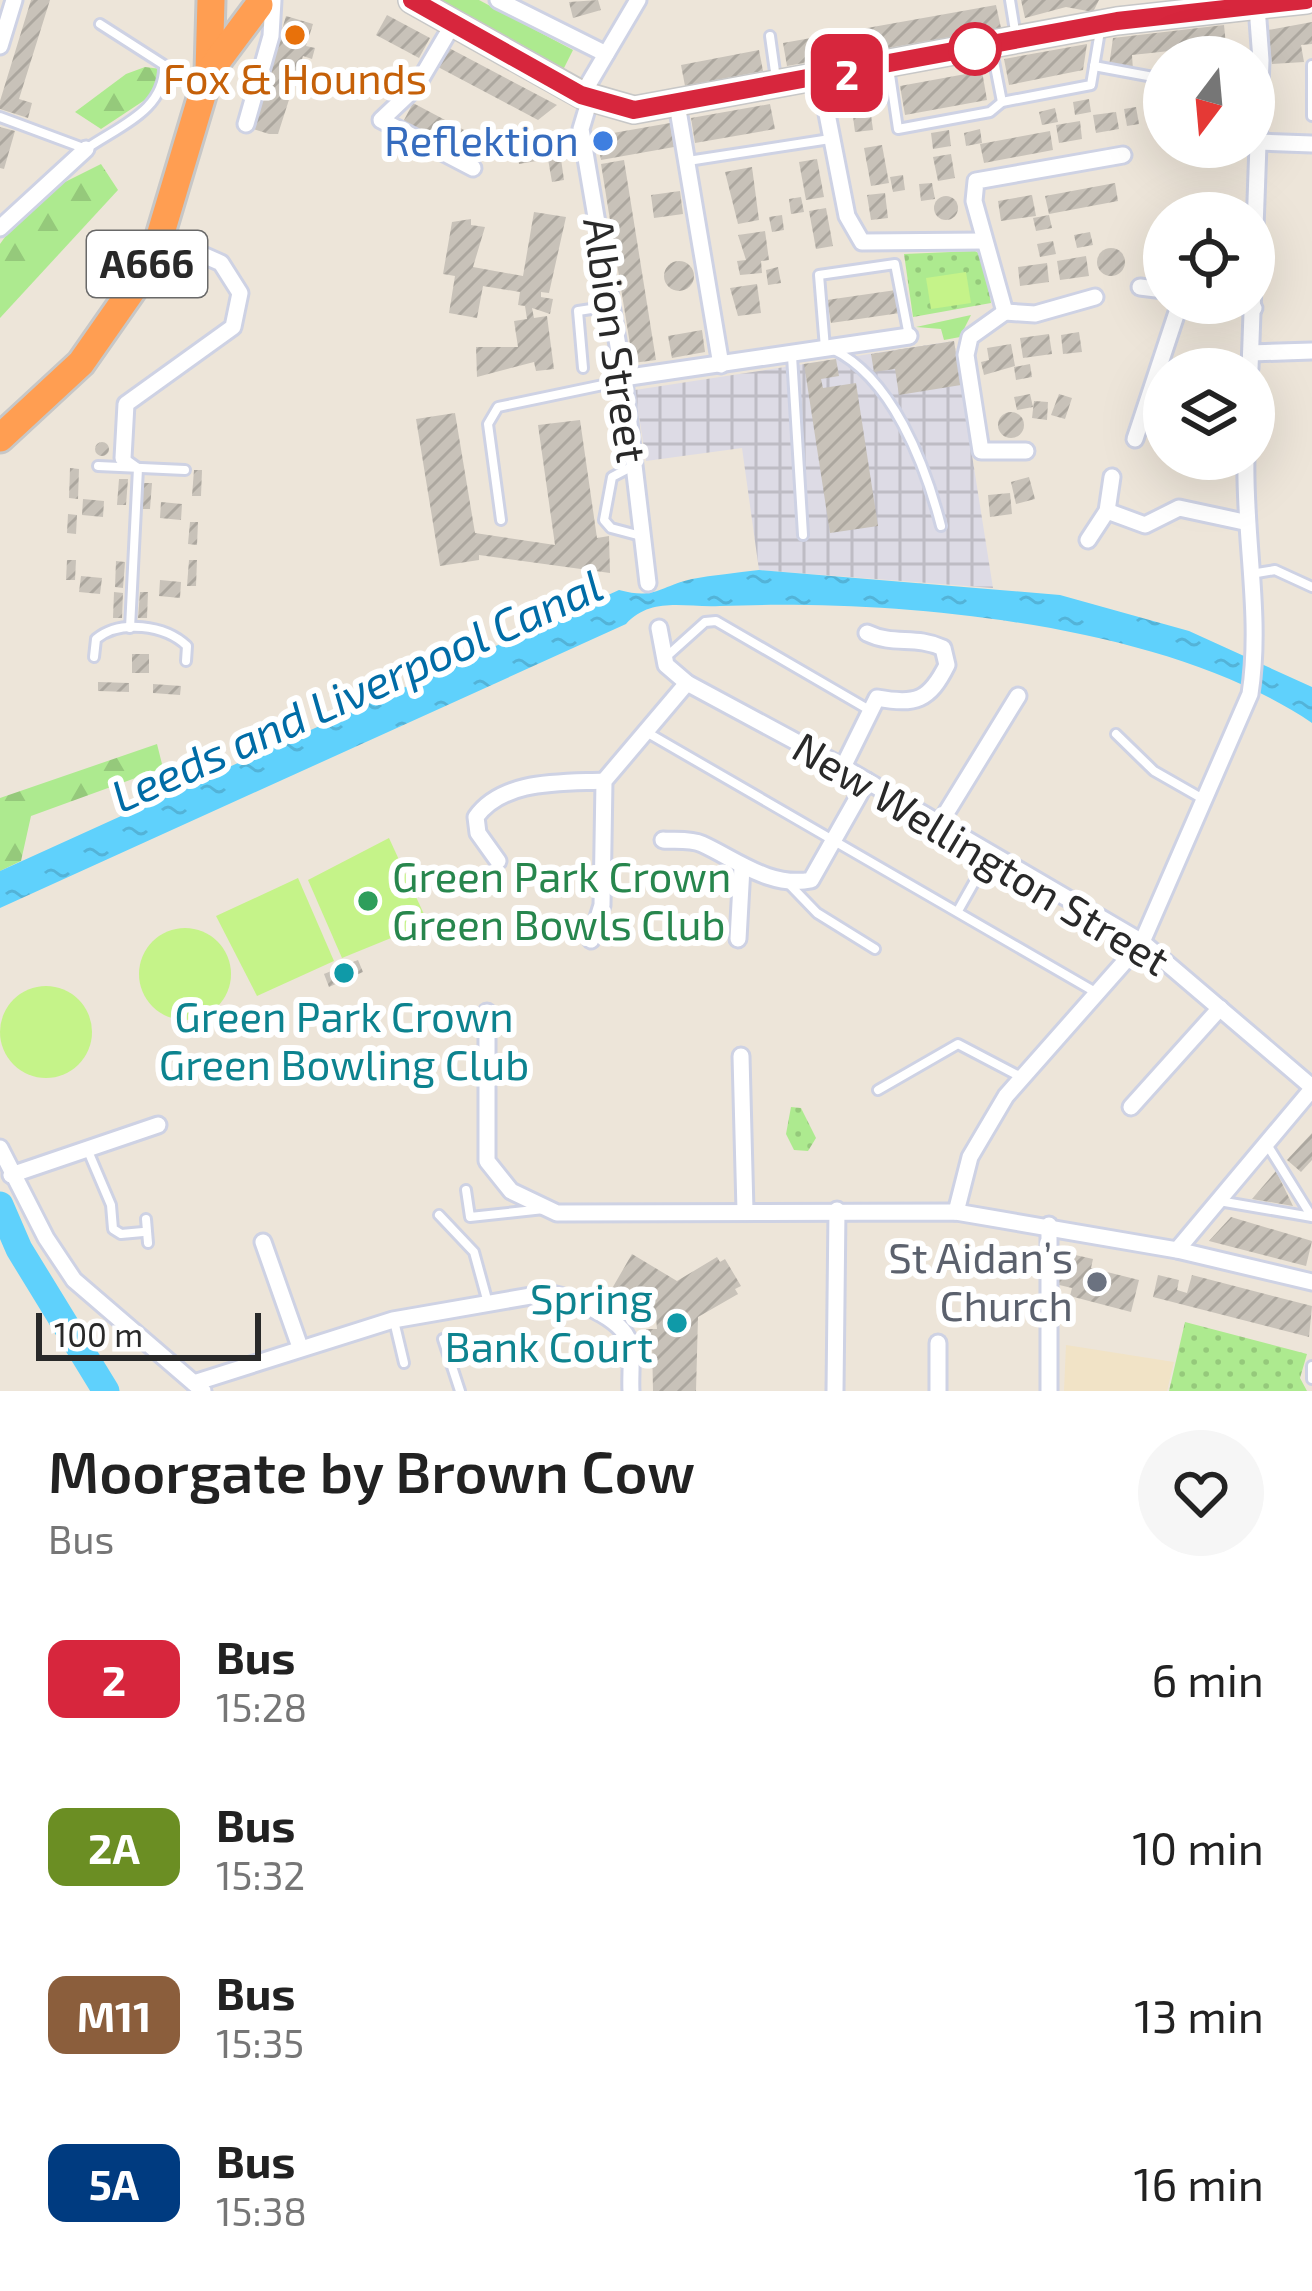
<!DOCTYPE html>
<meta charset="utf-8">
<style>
:root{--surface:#fff;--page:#f6f6f6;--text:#222;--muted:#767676}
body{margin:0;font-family:"Exo 2",sans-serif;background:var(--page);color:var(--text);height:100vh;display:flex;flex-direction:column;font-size:45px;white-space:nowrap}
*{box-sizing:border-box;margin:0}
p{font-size:39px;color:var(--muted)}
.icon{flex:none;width:66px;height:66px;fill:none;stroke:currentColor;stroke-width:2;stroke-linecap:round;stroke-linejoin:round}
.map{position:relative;height:1391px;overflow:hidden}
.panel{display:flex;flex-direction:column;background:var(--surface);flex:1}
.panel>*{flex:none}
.badge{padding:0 24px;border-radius:18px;font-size:42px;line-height:78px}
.needle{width:78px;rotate:196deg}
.buttons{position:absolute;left:1143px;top:36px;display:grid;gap:24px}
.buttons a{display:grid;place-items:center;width:132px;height:132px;border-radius:50%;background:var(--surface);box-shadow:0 12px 48px #0002;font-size:60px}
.scale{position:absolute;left:36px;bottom:30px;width:225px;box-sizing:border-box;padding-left:12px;border:6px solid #292929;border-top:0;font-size:33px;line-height:42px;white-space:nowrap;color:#292929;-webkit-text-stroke:9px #fff;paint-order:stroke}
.map>.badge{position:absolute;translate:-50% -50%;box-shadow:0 0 0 6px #fff}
.round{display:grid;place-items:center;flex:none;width:126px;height:126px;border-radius:63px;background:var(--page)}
.overview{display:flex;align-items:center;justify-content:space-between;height:204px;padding:0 48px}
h1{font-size:57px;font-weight:600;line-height:90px}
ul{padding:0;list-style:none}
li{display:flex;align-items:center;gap:36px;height:168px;padding:0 48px}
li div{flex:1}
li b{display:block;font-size:45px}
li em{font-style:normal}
li .badge{min-width:132px;font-weight:700;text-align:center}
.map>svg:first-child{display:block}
.industrial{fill:url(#industrial-grid)}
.education{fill:#f1e3c6}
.grass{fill:#adea8f}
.forest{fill:url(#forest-firs)}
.park{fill:url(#park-dots)}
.pitch{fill:#c5f389}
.water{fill:url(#water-ripples)}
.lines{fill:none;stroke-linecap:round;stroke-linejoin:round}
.river{stroke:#5fd1fc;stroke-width:27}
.building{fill:url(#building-hatch)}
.lane-casing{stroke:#ced2e4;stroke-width:14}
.street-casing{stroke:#ced2e4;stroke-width:21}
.primary-casing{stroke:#c7c7c7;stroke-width:30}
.highway-casing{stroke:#c7c7c7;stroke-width:33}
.lane{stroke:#fff;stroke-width:8}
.street{stroke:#fff;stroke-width:15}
.primary{stroke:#ffd74c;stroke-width:24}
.highway{stroke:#ff9e52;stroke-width:27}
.line-casing{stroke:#fff;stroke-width:27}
.line{stroke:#d7263d;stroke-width:18}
.food-dot{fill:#e8710a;stroke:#fff;stroke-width:4.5}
.stop-dot{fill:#fff;stroke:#d7263d;stroke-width:6}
.shop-dot{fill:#3f7fe0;stroke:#fff;stroke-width:4.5}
.leisure-dot{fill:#2e9e5b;stroke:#fff;stroke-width:4.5}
.culture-dot{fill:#0f9aa8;stroke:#fff;stroke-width:4.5}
.worship-dot{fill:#6b7280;stroke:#fff;stroke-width:4.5}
.labels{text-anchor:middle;stroke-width:12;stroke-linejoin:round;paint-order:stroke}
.shield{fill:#fff;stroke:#696969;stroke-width:3}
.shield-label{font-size:39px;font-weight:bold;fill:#292929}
.food-label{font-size:42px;fill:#c56008;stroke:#fff}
.shop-label{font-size:42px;fill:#366cbe;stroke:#fff;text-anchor:end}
.street-label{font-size:42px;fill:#292929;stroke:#fff}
.leisure-label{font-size:42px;fill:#27864d;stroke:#fff;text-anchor:start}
.culture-label{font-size:42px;fill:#0d838f;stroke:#fff}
.worship-label{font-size:42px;fill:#5b616d;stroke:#fff;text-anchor:end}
.water-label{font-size:45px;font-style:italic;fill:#006ca6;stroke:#fff}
</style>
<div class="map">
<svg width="1312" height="1391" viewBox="0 0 1312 1391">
<defs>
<pattern id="industrial-grid" width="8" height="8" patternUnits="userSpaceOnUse" patternTransform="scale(3)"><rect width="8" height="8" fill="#dddbe5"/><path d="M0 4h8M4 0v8" fill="none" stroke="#bebcc4"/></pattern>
<pattern id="forest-firs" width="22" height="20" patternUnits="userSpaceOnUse" patternTransform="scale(3)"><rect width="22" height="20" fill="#adea8f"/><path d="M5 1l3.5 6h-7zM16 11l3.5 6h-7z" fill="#95c97b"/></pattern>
<pattern id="park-dots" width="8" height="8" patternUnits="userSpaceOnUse" patternTransform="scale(3)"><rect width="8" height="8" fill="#adea8f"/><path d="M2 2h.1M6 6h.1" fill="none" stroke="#95c97b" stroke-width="1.8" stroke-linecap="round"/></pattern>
<pattern id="water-ripples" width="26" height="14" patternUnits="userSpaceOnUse" patternTransform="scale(3)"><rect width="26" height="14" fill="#5fd1fc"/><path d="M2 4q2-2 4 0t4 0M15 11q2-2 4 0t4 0" fill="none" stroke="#53b3d8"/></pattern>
<pattern id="building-hatch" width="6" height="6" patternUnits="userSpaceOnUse" patternTransform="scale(3)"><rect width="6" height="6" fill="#c8c2b9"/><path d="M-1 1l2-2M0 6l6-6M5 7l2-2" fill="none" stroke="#aca79f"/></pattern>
</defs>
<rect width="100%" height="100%" fill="#ede5d9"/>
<path class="industrial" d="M954,341L993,588L759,570L742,448L646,461L635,390Z"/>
<path class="education" d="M1066,1345L1174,1362L1167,1391H1064Z"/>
<g class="grass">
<path d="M431,0H479L573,50L563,70Z"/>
<path d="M971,315L960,337L944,340L941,329L916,327Z"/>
</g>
<g class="forest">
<path d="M145,67L161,69L163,88L101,129L75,112L126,74Z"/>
<path d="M101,164L118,190L0,318V244L33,198Z"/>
<path d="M157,744L163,768L31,816L21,861L0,871V798Z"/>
</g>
<g class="park">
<path d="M975,251L982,255L991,303L913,317L904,254Z"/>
<path d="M791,1107L801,1108L816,1138L808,1151L794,1150L786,1134Z"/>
<path d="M1185,1322L1307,1354L1300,1378L1307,1391H1169Z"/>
</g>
<g class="pitch">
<path d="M966,272L971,303L931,309L926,278Z"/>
<path d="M389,838L428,923L342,958L308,880Z"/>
<path d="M298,878L334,961L257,996L216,916Z"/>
<circle cx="185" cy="974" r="46"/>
<circle cx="46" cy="1032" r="46"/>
</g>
<path class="water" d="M759,570L1060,595L1189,631L1312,687V723C1163,622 897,599 720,606C685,608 652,596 626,624L0,908V871L619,590C656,600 660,586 692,579C713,575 736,573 759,570Z"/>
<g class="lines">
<path class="river" d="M0,1205L19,1249L106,1391"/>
</g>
<g class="building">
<path d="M31,0H50L19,99L32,103L28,118L0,109V101Z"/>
<path d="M598,0L601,10L573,18L569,2Z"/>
<path d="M1021,0H1099L1093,12L1066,7L1025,18Z"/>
<path d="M996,5L1001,28L787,66L783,43Z"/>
<path d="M387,15L430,38L419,58L376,35Z"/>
<path d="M286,16L313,24L306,46L315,48L312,59L303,56L278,134H269L253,129Z"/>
<path d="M1312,22V44L1301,45L1304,62L1272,64L1268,30Z"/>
<path d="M1224,25L1226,45L1132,55L1133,70L1109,66L1113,38Z"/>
<path d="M1087,44L1083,70L1009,85L1004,59Z"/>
<path d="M449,48L536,94L557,105L538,120L506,103L438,67Z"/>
<path d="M759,50L763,71L685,86L681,65Z"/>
<path d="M982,71L987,100L905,115L900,86Z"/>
<path d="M1089,99L1091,112L1075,115L1073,102Z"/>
<path d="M413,103L481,139L472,157L403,122Z"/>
<path d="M770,104L775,129L695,143L691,118Z"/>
<path d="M870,107L873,130L855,132L852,109Z"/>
<path d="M1136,107L1139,124L1127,126L1124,109Z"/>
<path d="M1055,108L1058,122L1042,125L1039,112Z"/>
<path d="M1116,112L1119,129L1096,133L1093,115Z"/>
<path d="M1080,121L1082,139L1059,143L1056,125Z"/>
<path d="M670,123L674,147L601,160L596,136Z"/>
<path d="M0,127L15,131L4,169L0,168Z"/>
<path d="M980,129L982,143L966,146L964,133Z"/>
<path d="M949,130L951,146L933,149L931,133Z"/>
<path d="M1050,131L1053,150L984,163L980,144Z"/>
<path d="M559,145L564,180L552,182L548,159L519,164L517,151Z"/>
<path d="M882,145L889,183L871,186L864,148Z"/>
<path d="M951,154L955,178L938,181L933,157Z"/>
<path d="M817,159L824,197L806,200L799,162Z"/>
<path d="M624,160L656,360L633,363L601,164Z"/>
<path d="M752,167L759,220L738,224L725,172Z"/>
<path d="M903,175L905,190L893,192L890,177Z"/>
<path d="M932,183L935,199L921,201L919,184Z"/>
<path d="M1115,183L1118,201L1049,214L1045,196Z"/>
<path d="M680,191L683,214L654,218L651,195Z"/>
<path d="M885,193L888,218L871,220L867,195Z"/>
<path d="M1032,195L1036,216L1001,221L998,201Z"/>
<circle cx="946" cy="208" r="12"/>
<path d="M801,197L804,212L791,214L789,199Z"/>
<path d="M826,208L833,246L816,249L809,211Z"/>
<path d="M534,212L566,217L549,293L541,292V297L553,299L550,314L532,308L534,318L547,316L554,369L536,371L534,362L477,377L476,347H518L514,321L527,319L525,306L518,305L520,292L483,286L477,318L449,313L455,276L443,274L452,222L471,219V225L485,227L473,267L523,276Z"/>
<path d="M782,215L784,230L772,232L769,217Z"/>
<path d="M1049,215L1052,228L1036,231L1033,218Z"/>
<path d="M765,231L769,260L761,261L762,273L740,275L737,261L746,260L738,235Z"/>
<path d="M1090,232L1093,245L1077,248L1074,235Z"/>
<path d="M1053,241L1056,254L1040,257L1037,244Z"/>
<circle cx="1111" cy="262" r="14"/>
<path d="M1086,256L1089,276L1060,280L1057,261Z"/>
<circle cx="679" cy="276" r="15"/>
<path d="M1047,263L1049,282L1020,286L1018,267Z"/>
<path d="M778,267L781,283L768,285L766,270Z"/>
<path d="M757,284L761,313L738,316L730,288Z"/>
<path d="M896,290L900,313L831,323L827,300Z"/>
<path d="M702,330L705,352L672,358L668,336Z"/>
<path d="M1079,332L1082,352L1063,354L1061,335Z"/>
<path d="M1049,334L1052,354L1023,358L1020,338Z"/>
<path d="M954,341L961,385L899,395L895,369L874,372L871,354Z"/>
<path d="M1011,344L1015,366L984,375L981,362L989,360L987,348Z"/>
<path d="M836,359L839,376L821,379L823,388L856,383L878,526L830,533L804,364Z"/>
<path d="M1030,364L1032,377L1016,380L1014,367Z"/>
<path d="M1030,394L1033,407L1017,410L1014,397Z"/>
<path d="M1059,394L1072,398L1065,419L1051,415Z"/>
<path d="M1034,401L1048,402L1047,420L1032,418Z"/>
<circle cx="1011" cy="425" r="13"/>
<path d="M455,413L475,533L555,545L538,425L580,420L597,538L609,536L610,573L479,555V560L440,566L416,419Z"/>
<circle cx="102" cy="449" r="7"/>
<path d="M70,468L79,469L78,499L69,498Z"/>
<path d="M194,470H202L201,496H192Z"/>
<path d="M1029,477L1035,499L1016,504L1011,482Z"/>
<path d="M119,479H128L126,505H117Z"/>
<path d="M143,483H152L150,509H141Z"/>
<path d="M1010,493L1012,514L990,517L988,495Z"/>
<path d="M83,499L104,501L103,517L82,515Z"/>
<path d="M161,502L182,504L181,520L160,518Z"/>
<path d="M68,514L77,515L76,534L67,533Z"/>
<path d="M190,522H198L197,545L188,544Z"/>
<path d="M67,560H76L75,580H66Z"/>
<path d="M189,560H197L196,586H187Z"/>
<path d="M116,561L125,562L123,588L115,587Z"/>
<path d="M81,576L102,578L100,594L79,592Z"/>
<path d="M160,580L181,582L180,598L159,596Z"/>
<path d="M114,592L123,593L122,618H113Z"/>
<path d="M140,592H148L147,618H138Z"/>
<rect x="132" y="654" width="17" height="19"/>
<path d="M98,682L129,683V692L98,691Z"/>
<path d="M153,684L181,686L180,695L153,693Z"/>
<path d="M358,960L363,972L329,987L324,974Z"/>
<path d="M1312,1133V1160L1301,1172L1287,1160Z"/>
<path d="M1276,1171L1293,1206L1252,1199Z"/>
<path d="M1231,1217L1312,1241L1306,1266L1209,1241Z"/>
<path d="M632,1254L677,1281L717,1257L720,1262L725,1259L741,1286L735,1289L738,1294L698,1317L696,1391H653L652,1341H646V1329H657L656,1317L610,1292Z"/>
<path d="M1071,1254L1093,1259L1091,1268L1139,1280L1131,1312L1070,1296L1072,1288L1055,1284L1059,1266L1068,1268Z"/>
<path d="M1158,1275L1179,1280L1177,1290L1187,1293L1192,1275L1312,1306L1309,1337L1153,1297Z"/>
</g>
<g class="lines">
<defs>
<g id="lane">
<path d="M1010,0L1016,37"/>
<path d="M770,36L776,79"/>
<path d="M991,46L1002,102L1091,85L1100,31"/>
<path d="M1312,65V116"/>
<path d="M1094,66L1164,79"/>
<path d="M889,68L898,129L990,112L1002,102"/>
<path d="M0,117L86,149C119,126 166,110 164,65L100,24"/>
<path d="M688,161L830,139"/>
<path d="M825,348L819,275L895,264L909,336"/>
<path d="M832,349C892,377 925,464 941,526"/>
<path d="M792,356L803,535"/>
<path d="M583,368L578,311L611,306"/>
<path d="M124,458L138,468L130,628"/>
<path d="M98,466L185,470"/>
<path d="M633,466L612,477L604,520L611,528L641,536"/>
<path d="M501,520L488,424L498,407L622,381"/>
<path d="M1251,574L1275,570L1312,587"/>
<path d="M94,657L96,639C120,619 165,625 187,646L186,661"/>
<path d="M666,657L705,622L716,621L871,711"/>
<path d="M648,733L1097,993"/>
<path d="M1116,734L1154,771L1203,799"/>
<path d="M790,885L817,913L875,949"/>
<path d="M959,909L990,854"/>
<path d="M878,1090L958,1044L1021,1077"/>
<path d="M1266,1143L1312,1217"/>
<path d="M88,1151L111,1205L113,1229L121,1234L143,1232"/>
<path d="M466,1190L470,1217L544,1209"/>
<path d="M1219,1201L1312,1217"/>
<path d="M439,1215L474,1252L488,1303"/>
<path d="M146,1219L148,1243"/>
<path d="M394,1321L404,1363"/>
<path d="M443,1339L460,1391"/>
<path d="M1312,1366V1379"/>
</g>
<g id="street">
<path d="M498,0L606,54"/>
<path d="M453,24L416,87L381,120L473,168"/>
<path d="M0,46L14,0"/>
<path d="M820,78L847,216L862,242L984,241"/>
<path d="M582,95L638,0"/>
<path d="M590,99L581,129L624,381L648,583"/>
<path d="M677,104L721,365"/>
<path d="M246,124L271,36L273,0"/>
<path d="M1259,142L1312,144"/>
<path d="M0,228L86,149"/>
<path d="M1140,287L1164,290"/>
<path d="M1230,303L1254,308"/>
<path d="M1005,312L974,201L976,181L1123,155"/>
<path d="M1005,312L970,337L966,355L981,451H1026"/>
<path d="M1005,312L1035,314L1095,297"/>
<path d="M1251,353L1312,351"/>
<path d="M1250,369L1261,60L1257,7"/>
<path d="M623,378L909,336"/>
<path d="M1135,439L1180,303"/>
<path d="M123,458L126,404L233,327L240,293L221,263L160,236"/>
<path d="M1107,511L1145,525L1179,508L1244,522"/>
<path d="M1088,540L1107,511L1112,477"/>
<path d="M659,628L666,665L687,683L843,767L1142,942L1312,1087"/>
<path d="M843,767L877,698C916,705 929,701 947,665L943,648C915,635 894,646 867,633"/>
<path d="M940,823L1018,696"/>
<path d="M663,840C675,841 691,839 702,844C737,860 770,888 811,880L867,781"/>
<path d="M498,861L478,833L476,817C503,779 562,783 604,781"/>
<path d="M738,939L742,867"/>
<path d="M591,940L602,905L604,781L687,683"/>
<path d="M487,1012V1161L511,1191L557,1213L956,1212L1177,1250L1312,1282"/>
<path d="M741,1056L745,1211"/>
<path d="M1131,1107L1220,1008"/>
<path d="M0,1148L46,1238L74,1280L203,1391"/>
<path d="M11,1175L158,1125"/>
<path d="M956,1212L970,1157L1006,1096L1142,942L1250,694C1262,617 1244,537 1246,459"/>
<path d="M263,1242L300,1347"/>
<path d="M1177,1250L1312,1089"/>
<path d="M938,1343V1391"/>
<path d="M194,1383L393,1320L548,1293C571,1298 622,1317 629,1342C633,1357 630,1376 631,1391"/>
<path d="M835,1391L837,1210"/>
<path d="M1049,1391V1225"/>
</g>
<path id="primary" d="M412,0L582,95L634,110L1117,21L1306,0"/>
<g id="highway">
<path d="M209,72L211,0"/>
<path d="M0,438L81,363L139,280L160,236L209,72L259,5"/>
</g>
</defs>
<use href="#lane" class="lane-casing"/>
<use href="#street" class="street-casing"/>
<use href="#primary" class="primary-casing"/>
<use href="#highway" class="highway-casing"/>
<use href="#lane" class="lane"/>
<use href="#street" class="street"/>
<use href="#primary" class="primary"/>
<use href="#highway" class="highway"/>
</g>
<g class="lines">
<defs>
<path id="line" d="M412,0L581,95L634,110L1117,21L1306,0"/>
</defs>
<use href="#line" class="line-casing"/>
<use href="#line" class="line"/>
</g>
<circle class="food-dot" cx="295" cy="35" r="12"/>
<circle class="stop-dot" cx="975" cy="49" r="24"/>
<circle class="shop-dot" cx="603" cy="141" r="12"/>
<circle class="leisure-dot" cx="368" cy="901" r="12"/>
<g class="culture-dot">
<circle cx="344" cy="973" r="12"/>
<circle cx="677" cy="1323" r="12"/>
</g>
<circle class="worship-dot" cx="1097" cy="1282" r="12"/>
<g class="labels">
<rect class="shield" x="87" y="231" width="120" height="66" rx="9"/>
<g class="shield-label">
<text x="147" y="278">A666</text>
</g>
<g class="food-label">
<text x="295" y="94">Fox &amp; Hounds</text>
</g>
<g class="shop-label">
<text x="579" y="156">Reflektion</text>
</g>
<g class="street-label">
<text transform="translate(615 340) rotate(82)" y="15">Albion Street</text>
<text transform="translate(981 854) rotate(31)" y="15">New Wellington Street</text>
</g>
<g class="leisure-label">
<text x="392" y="892">Green Park Crown<tspan x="392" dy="48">Green Bowls Club</tspan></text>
</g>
<g class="culture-label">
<text x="344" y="1032">Green Park Crown<tspan x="344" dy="48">Green Bowling Club</tspan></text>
<text x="653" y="1314" text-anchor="end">Spring<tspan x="653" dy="48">Bank Court</tspan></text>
</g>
<g class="worship-label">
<text x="1073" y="1273">St Aidan’s<tspan x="1073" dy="48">Church</tspan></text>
</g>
<g class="water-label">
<text transform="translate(357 691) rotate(-24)" y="16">Leeds and Liverpool Canal</text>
</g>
</g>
</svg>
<div class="buttons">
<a><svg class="needle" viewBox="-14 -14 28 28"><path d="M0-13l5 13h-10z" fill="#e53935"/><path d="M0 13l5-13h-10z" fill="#767676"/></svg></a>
<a><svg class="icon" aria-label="locate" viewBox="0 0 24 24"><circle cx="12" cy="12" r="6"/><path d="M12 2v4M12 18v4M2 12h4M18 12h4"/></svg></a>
<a><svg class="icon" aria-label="layers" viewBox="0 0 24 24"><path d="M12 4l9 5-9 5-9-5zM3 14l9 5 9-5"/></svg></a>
</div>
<div class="scale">100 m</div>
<b class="badge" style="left:847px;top:73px;background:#d7263d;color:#fff">2</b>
</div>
<section class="panel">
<div class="overview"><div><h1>Moorgate by Brown Cow</h1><p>Bus</p></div><a class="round"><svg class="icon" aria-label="heart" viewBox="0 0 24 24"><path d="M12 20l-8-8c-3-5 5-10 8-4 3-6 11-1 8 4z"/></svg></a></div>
<ul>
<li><span class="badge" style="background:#d7263d;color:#fff">2</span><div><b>Bus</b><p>15:28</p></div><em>6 min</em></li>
<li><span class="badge" style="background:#6b8e23;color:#fff">2A</span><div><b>Bus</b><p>15:32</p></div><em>10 min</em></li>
<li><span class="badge" style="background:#8b5e3c;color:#fff">M11</span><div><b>Bus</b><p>15:35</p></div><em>13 min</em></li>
<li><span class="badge" style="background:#003b80;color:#fff">5A</span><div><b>Bus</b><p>15:38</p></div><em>16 min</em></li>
</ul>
</section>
